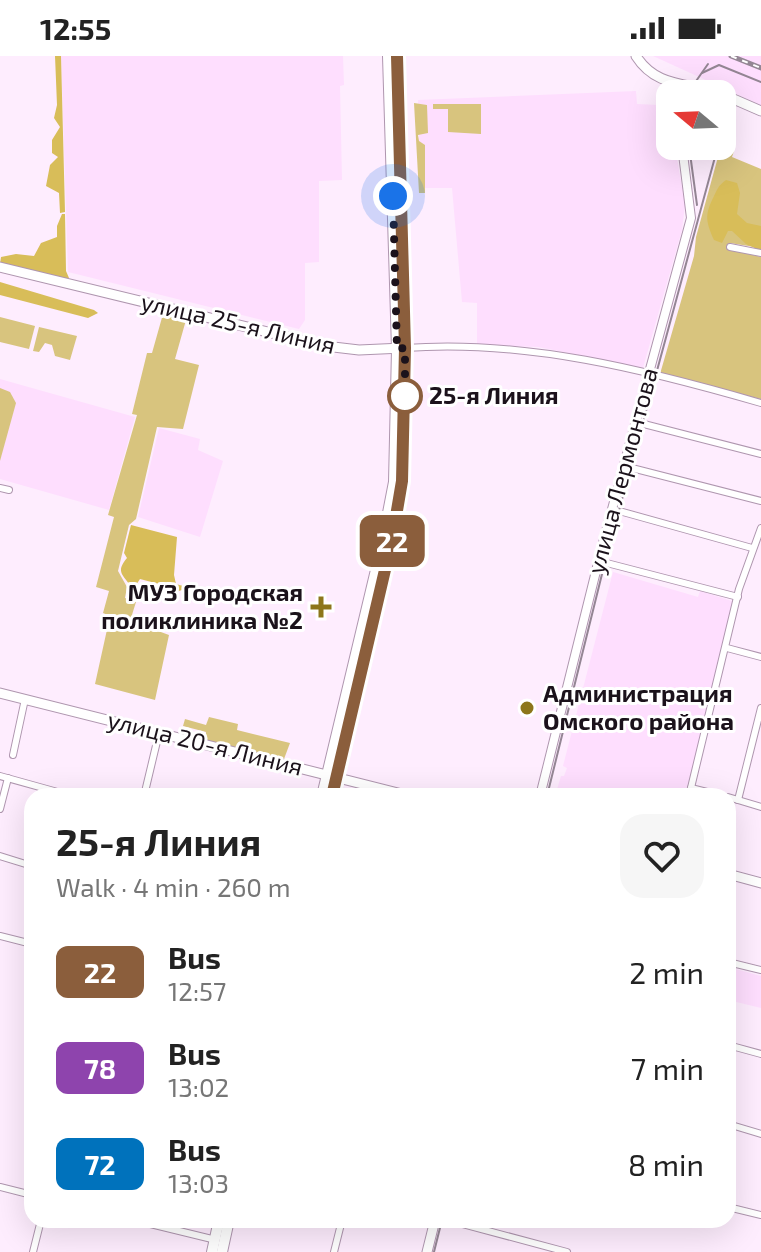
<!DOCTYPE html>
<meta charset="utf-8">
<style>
:root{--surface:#fff;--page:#f6f6f6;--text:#222;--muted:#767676}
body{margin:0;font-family:"Exo 2",sans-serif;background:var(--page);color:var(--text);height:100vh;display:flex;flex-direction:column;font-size:30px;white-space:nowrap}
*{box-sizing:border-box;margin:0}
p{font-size:26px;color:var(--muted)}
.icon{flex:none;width:44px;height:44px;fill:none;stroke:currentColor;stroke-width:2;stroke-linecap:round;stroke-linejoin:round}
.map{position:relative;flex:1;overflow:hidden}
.side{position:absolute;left:24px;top:732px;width:712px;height:440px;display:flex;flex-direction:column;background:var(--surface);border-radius:24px;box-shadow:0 8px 32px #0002}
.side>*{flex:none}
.badge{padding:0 16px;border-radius:12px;font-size:28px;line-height:52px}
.needle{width:52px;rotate:289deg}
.fabs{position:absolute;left:656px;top:24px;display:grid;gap:16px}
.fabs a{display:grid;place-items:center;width:80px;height:80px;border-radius:16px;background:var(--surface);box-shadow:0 8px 32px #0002;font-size:40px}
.you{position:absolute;width:40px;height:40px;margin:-20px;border:6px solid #fff;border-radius:50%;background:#1a73e8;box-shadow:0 0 0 12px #1a73e833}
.map>.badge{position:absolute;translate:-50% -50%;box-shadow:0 0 0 4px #fff}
.round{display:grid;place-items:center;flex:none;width:84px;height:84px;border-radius:24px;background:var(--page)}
.head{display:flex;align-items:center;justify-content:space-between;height:136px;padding:0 32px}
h1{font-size:38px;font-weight:700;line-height:60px}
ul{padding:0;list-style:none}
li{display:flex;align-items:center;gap:24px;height:96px;padding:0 32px}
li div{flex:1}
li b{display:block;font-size:30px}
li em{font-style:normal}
li .badge{min-width:88px;font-weight:700;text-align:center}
.status{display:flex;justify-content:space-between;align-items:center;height:56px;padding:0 40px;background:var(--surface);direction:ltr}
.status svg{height:22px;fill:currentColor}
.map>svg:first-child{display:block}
.built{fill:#fedefe}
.green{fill:#d8c47e}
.forest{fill:#d8bd59}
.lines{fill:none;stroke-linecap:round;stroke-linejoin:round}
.minor-casing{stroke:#af96af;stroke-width:8}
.tertiary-casing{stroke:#af96af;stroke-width:10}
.secondary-casing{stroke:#af96af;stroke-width:11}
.primary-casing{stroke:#af96af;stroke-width:12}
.minor{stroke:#fff;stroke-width:6}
.tertiary{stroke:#fff;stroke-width:8}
.secondary{stroke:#fff;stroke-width:9}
.primary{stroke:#fff;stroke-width:10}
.tram{stroke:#948694;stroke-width:2}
.rail-casing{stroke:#948694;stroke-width:5}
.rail{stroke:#fff;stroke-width:2;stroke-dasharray:6;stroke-linecap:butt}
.line-casing{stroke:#fff;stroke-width:18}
.line{stroke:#8b5e3c;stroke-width:12}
.walk{stroke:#1b121b;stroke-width:8;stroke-dasharray:0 14.4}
.stop-dot{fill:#fff;stroke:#8b5e3c;stroke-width:4}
.poi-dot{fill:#8d761b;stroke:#fff;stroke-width:3}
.labels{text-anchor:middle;stroke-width:6;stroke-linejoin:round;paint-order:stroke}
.street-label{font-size:24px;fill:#1b121b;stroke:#fff}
.stop-label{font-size:24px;font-weight:bold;fill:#1b121b;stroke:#fff;text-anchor:start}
.poi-label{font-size:24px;font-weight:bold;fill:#1b121b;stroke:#fff;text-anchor:end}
</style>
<div class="status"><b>12:55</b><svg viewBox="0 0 49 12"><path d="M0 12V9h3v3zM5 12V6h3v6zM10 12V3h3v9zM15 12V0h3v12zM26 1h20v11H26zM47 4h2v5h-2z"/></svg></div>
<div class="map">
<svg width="761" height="1196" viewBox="0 0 761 1196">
<rect width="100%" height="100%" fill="#feedfe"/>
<g class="built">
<path d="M61,0H343L344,29L340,30L342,124L319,125V206L305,207V264L299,273L68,216Z"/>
<path d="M653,0H761V49L732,36Z"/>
<path d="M636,35L637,48L659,49L670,60V90H675L685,149L682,174L643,312L538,291L477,289V247L462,246L452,132H420L418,44Z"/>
<path d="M0,323L135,361L109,454L0,423Z"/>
<path d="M159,372L200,383L198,394L223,405L200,481L138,461Z"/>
<path d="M613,516L698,541L700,535L735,546L705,659L707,660L700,689L684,740H555L561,720H564L567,712L563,710Z"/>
<path d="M732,912L761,920V952L728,944Z"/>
</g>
<g class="green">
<path d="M414,47L427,49L428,77L418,79L419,85L425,89V137H419Z"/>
<path d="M433,48H481V78L448,76V53H433Z"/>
<path d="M721,90L734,95L732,101L761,113V192L730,187L726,192L761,201V343L660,318L694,200L696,181Z"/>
<path d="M163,258L186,264L175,303L199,309L183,373L157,371L136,463L129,469L118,515L127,531L125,542L136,546L131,562L139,568L169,579L155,644L95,628L110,560L103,557L109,535L96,531L114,461L108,459L137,359L132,358L147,297H152Z"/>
<path d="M0,261L35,270L29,293L0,286Z"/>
<path d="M39,271L77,280L70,304L55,300L52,289L45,287L39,296L33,295Z"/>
<path d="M0,332L10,336L16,347L0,405Z"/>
<path d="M209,661L238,668L237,674L290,687L284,703L205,684L206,676L183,670L185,663L206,669Z"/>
</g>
<g class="forest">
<path d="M55,0H61L65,156L60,157L59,137L46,130L50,109L58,101L52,97V84L60,71L54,62L57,49Z"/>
<path d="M726,124L737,127L740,137L737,158L747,167L761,170V195L746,188L732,175H728L722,187L714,184C705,164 705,158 714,140C718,132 718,130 726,124Z"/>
<path d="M62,158H65L66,215L69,222L67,224L0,208L1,201L16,198L34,200L41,187L57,181V170Z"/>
<path d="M0,226L94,254L98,257L88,262L0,239Z"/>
<path d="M131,469L177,481L174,519L176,528L183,530L182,534L170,538L163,529L140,523L136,529H130C122,518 116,515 127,502L124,497Z"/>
</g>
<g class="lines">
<defs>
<g id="minor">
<path d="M730,191L761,197"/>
<path d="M405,292C525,283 647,314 761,347"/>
<path d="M636,366L761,398"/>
<path d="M624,410L761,445"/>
<path d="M0,432L9,434"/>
<path d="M612,453L752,492"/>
<path d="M599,505L738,541"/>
<path d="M727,592L761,601"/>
<path d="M13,699L25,643"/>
<path d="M0,720L72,740"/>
<path d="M691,732L723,740"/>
<path d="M144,740L159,677"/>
<path d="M689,740L739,533L761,472"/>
<path d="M728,741L761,751"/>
<path d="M738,744L761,652"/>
<path d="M0,753L8,722"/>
<path d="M0,800L32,810"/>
<path d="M0,880L32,888"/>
<path d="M728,906L761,914"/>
<path d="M728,989L761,998"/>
<path d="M728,1068L761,1078"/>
<path d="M0,1131L32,1139"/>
<path d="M728,1151L761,1159"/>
<path d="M134,1164L216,1184"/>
<path d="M435,1165H451L567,1196"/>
<path d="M33,1196L41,1164"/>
<path d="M334,1196L342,1164"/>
</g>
<g id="tertiary">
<path d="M678,38L680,30"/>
<path d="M540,740L605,479L691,162L682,90"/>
</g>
<g id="secondary">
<path d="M636,0C657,33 689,26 722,38"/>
<path d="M722,38L761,55"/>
<path d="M0,211L325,290L359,294L403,292"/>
<path d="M0,637L410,740"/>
<path d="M728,818L761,827"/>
<path d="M427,1196L435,1164"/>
</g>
<g id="primary">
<path d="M322,740L381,493L394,426L397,293L388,0"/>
<path d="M332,740L393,477L402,425L405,292L397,0"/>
<path d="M212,1196L219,1164"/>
<path d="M222,1196L229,1164"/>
</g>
</defs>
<use href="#minor" class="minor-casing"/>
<use href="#tertiary" class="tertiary-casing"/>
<use href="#secondary" class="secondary-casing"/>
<use href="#primary" class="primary-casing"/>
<use href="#minor" class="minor"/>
<use href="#tertiary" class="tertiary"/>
<use href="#secondary" class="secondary"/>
<use href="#primary" class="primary"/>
<g class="tram">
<path d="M702,17L719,9L761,26"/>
<path d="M687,38L708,8"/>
<path d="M722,53L724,64L722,75"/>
<path d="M689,90L697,149"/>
<path d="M547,740L605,506L718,90"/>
<path d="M434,1196L442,1164"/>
</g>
<defs>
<path id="rail" d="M731,0L761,12"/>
</defs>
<use href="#rail" class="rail-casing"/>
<use href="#rail" class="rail"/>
</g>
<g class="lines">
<defs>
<path id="line" d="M332,740L392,484L402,425L405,292L397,0"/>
</defs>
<use href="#line" class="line-casing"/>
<use href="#line" class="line"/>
<path class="walk" d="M393,140L397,293L405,292V346V340"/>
</g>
<circle class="stop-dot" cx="405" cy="340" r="16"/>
<g class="poi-dot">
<path d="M317 539h8v8h8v8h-8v8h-8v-8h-8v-8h8z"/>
<circle cx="527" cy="652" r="8"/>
</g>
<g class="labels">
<g class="street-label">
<text transform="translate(238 268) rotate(13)" y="8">улица 25-я Линия</text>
<text transform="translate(623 415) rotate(-75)" y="8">улица Лермонтова</text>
<text transform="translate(205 688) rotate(14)" y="8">улица 20-я Линия</text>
</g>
<g class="stop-label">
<text x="429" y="348">25-я Линия</text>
</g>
<g class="poi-label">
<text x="303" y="545">МУЗ Городская<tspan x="303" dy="28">поликлиника №2</tspan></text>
<text x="543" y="646" text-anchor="start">Администрация<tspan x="543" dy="28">Омского района</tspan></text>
</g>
</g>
</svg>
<div class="fabs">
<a><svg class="needle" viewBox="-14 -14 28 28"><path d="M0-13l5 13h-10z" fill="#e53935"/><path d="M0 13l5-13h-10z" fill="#767676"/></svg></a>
</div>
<div class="you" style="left:393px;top:140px"></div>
<b class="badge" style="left:392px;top:485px;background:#8b5e3c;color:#fff">22</b>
<section class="side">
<div class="head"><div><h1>25-я Линия</h1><p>Walk · 4 min · 260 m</p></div><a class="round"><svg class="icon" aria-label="heart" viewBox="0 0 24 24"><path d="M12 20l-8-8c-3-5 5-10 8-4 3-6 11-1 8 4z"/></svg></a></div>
<ul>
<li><span class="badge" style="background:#8b5e3c;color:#fff">22</span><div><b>Bus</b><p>12:57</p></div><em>2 min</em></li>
<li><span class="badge" style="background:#8e44ad;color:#fff">78</span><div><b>Bus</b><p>13:02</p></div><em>7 min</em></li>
<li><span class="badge" style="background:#0072bc;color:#fff">72</span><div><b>Bus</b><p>13:03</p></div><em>8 min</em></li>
</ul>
</section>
</div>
